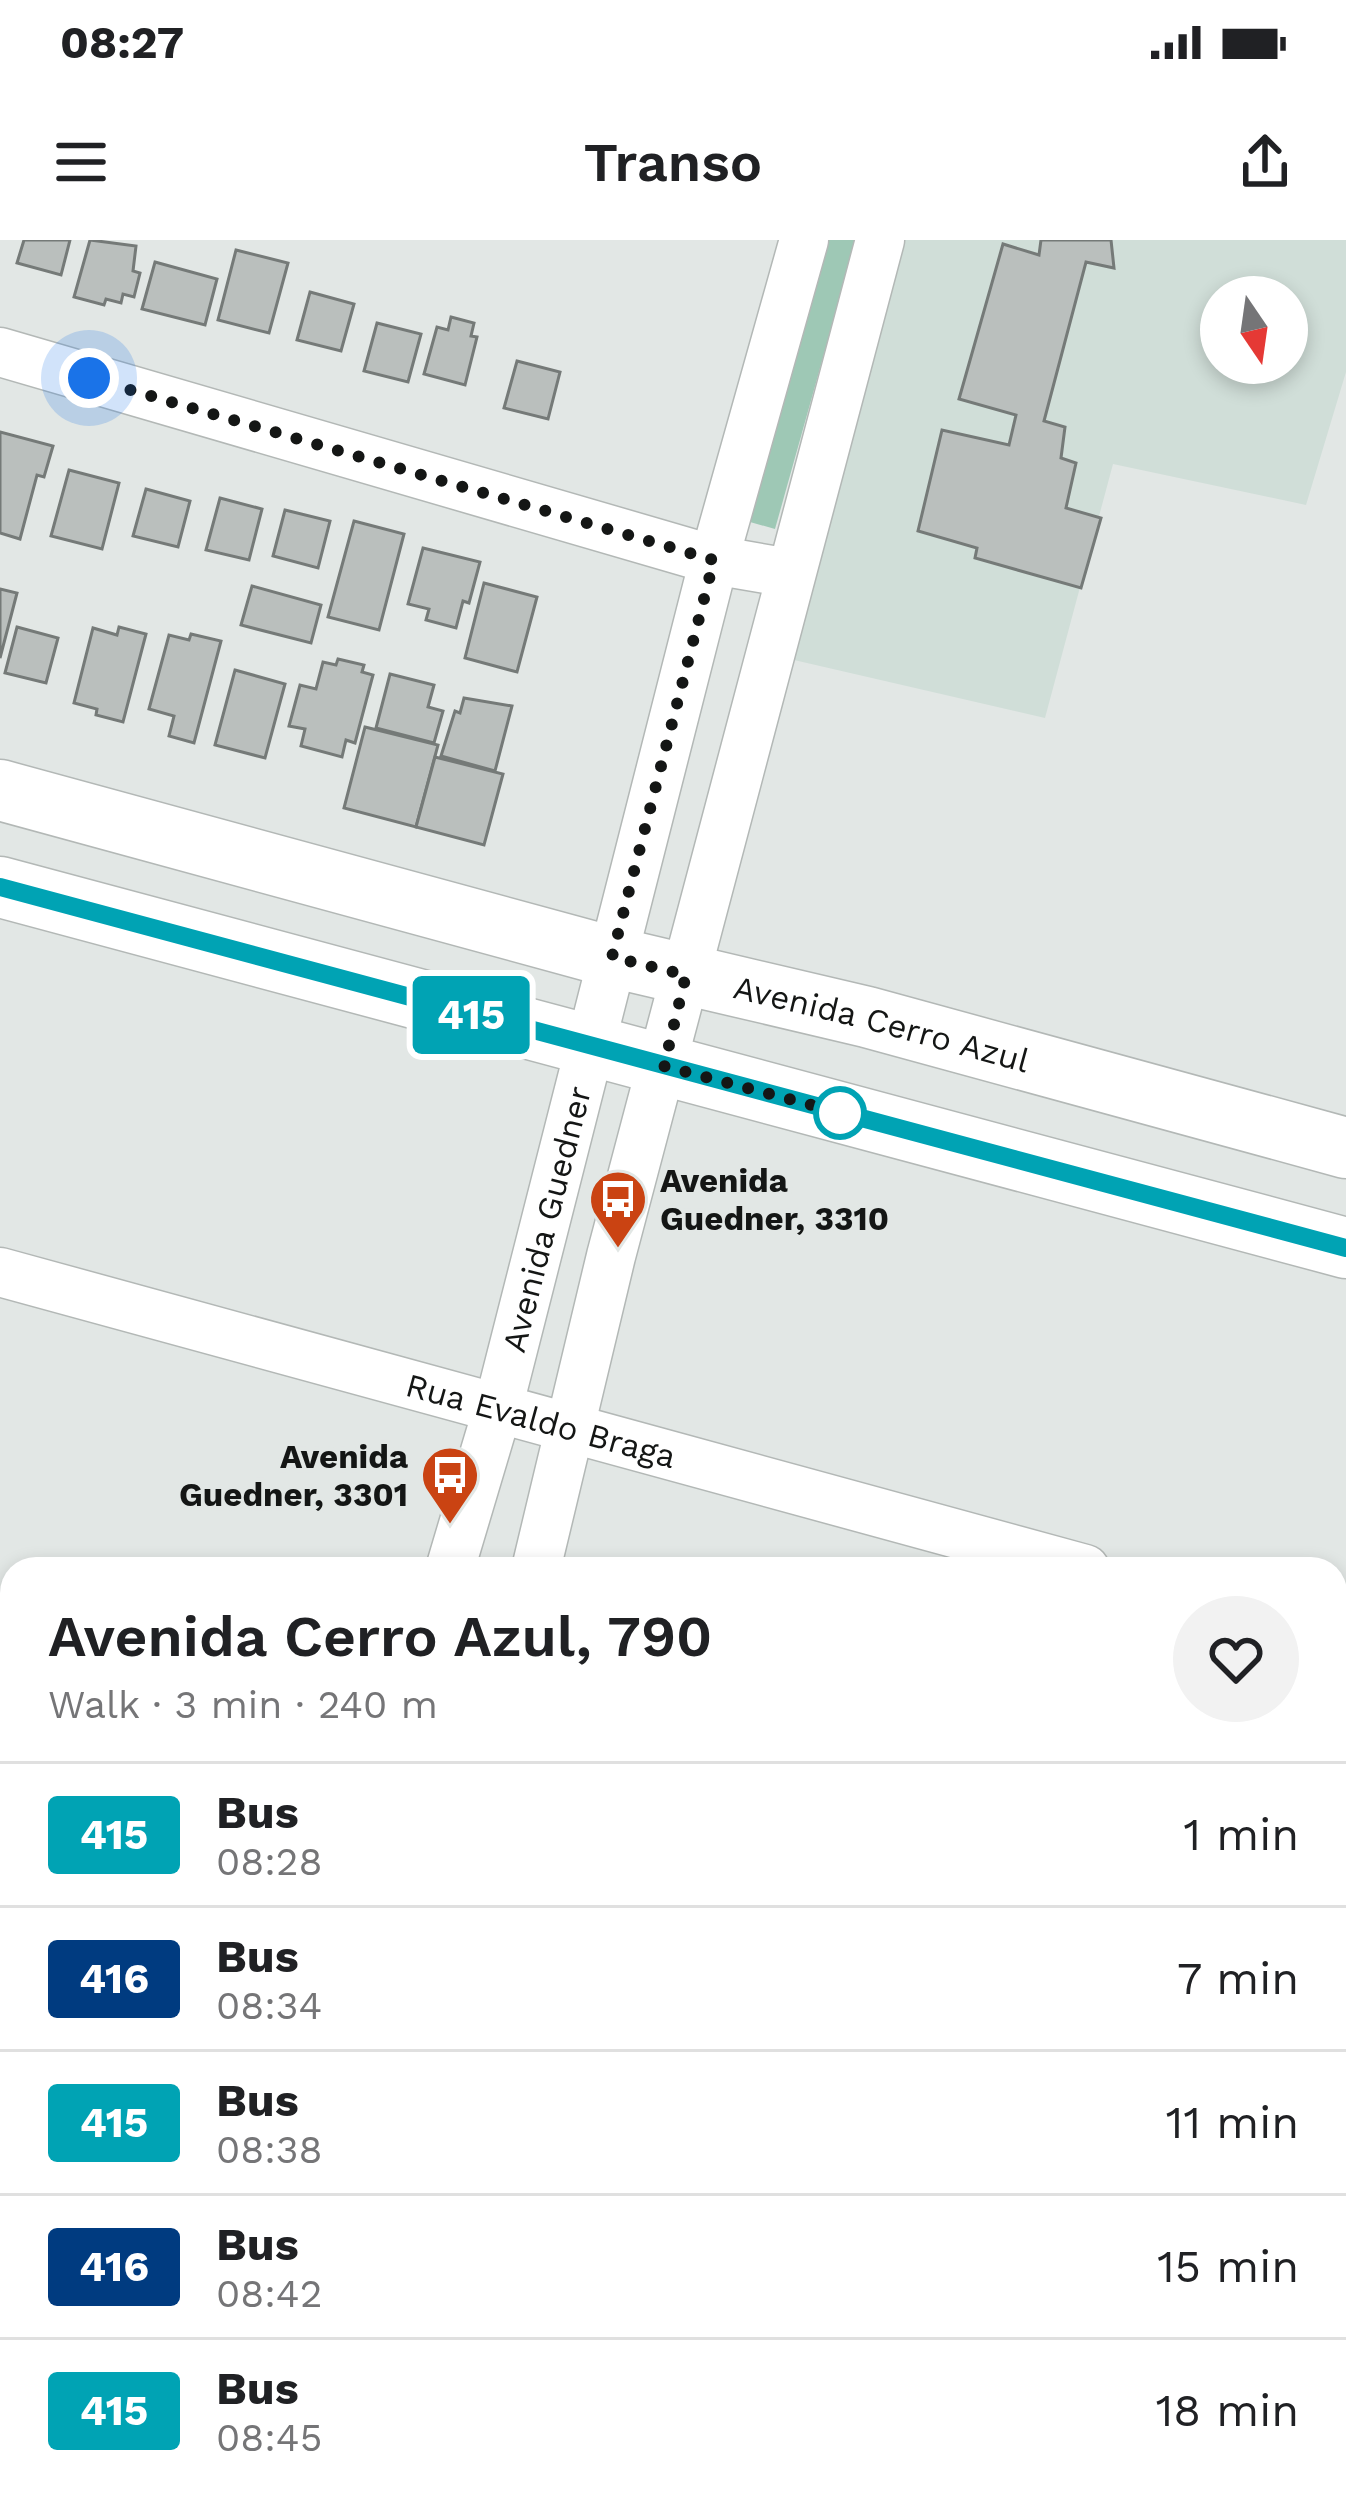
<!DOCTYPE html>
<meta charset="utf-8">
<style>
:root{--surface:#fff;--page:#f2f2f2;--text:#202124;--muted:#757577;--line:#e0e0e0}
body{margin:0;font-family:"Work Sans",sans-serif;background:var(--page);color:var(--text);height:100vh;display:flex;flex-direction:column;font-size:45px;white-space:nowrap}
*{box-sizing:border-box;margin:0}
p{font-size:39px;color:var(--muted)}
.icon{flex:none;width:66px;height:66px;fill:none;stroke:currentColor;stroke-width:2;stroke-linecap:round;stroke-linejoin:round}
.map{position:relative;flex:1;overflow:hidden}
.drawer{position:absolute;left:0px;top:1317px;width:1347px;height:951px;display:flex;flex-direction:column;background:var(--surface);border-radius:36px 36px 0 0;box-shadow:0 6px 18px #0003}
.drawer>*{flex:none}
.badge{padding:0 24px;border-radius:9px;font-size:42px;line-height:78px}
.needle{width:78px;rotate:167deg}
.buttons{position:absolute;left:1200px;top:36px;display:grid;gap:24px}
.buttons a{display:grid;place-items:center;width:108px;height:108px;border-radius:50%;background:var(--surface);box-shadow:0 6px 18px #0003;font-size:60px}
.you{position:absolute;width:60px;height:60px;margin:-30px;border:9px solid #fff;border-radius:50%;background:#1a73e8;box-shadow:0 0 0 18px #1a73e833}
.map>.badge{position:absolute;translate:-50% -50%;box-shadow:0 0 0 6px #fff}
.round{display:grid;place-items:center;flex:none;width:126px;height:126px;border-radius:63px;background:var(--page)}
.head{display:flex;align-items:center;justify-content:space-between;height:204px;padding:0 48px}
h1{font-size:57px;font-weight:600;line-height:90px}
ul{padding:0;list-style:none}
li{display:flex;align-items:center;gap:36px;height:144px;padding:0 48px;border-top:3px solid var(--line)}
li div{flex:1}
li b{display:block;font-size:45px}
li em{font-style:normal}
li .badge{min-width:132px;font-weight:700;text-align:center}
.status{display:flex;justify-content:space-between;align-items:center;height:84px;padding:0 60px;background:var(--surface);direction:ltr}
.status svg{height:33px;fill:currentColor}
header{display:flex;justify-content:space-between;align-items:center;height:156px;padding:0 48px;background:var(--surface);font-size:54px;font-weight:600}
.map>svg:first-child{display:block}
.built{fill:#d0ded8;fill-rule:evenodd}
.green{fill:#9ec8b5}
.building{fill:#babfbd;stroke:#757a78;stroke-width:3}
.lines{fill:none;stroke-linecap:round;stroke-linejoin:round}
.minor-casing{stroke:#b3b8b6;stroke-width:51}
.major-casing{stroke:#b3b8b6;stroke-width:63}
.minor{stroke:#fff;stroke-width:48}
.major{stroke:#fff;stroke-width:60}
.line-casing{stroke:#fff;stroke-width:27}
.line{stroke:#00a3b4;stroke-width:18}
.walk{stroke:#141615;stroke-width:12;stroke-dasharray:0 21.6}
.stop-dot{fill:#fff;stroke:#00a3b4;stroke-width:6}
.labels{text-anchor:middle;stroke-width:9;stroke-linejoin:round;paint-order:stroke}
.street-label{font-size:33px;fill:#141615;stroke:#e2e7e5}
.poi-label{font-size:33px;font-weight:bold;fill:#141615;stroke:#e2e7e5;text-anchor:start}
</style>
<div class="status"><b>08:27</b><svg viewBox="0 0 49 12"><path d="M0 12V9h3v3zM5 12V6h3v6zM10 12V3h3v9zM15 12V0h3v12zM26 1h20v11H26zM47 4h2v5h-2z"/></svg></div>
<header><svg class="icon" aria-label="menu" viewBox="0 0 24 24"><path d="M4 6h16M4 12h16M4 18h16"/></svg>Transo<svg class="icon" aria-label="share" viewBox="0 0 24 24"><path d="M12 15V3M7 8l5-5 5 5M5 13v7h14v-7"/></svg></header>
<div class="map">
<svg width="1346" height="2267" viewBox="0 0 1346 2267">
<rect width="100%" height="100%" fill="#e2e7e5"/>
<g class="built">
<path d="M880,0H1346V132L1306,265L1113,224L1045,478L768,414ZM1221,57H1287V123H1221Z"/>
<path d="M0,1835L12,1839V2256H87L83,2267H0Z"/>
</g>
<path class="green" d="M828,0H856L775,289L750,282Z"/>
<g class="building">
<path d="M24,0H70L61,35L17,23Z"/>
<path d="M90,0L136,6L133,31L140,33L134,57L123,54L121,63L106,59L104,65L74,57Z"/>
<path d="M1041,0H1111L1114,28L1086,22L1044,181L1065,187L1061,218L1076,223L1066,268L1101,278L1081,348L975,318L977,308L918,291L942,190L1009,205L1016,175L959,159L1003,4L1039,15Z"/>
<path d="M236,10L288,23L269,93L218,80Z"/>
<path d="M155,22L217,39L205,85L142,69Z"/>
<path d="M310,52L354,64L341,111L297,100Z"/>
<path d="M451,77L474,83L471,96L477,97L465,145L424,134L437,87L448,90Z"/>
<path d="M377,83L421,94L408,142L364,131Z"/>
<path d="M517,121L560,132L548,179L504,168Z"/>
<path d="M0,192L53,206L44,237L37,235L20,299L0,293Z"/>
<path d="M69,230L119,243L102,309L51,296Z"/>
<path d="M146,249L190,261L178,307L133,296Z"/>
<path d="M220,258L262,269L249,320L206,310Z"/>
<path d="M285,270L330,281L318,328L273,316Z"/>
<path d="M354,281L404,294L379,390L328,377Z"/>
<path d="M423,308L480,322L469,363L463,361L456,388L426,380L429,369L408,364Z"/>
<path d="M484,343L537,357L517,432L465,418Z"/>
<path d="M252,346L321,365L311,403L241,385Z"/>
<path d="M0,349L17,353L0,418Z"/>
<path d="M17,387L58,398L46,443L5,433Z"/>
<path d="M119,387L146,394L123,482L96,475L97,469L74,463L93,388L117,395Z"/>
<path d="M191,394L221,401L194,503L169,496L174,476L149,469L169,395L189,400Z"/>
<path d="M338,419L364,425L362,432L373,435L355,503L346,500L342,517L301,506L305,489L289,486L300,445L316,449L323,422L336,425Z"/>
<path d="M235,430L285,444L265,518L215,505Z"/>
<path d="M390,434L434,445L428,467L443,471L434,503L376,488Z"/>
<path d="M464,458L512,466L495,531L441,516L455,471L460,473Z"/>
<path d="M365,487L438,505L416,587L344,568Z"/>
<path d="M435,517L503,534L484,605L416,587Z"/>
<path d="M1002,2256H1042L1039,2267Z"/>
</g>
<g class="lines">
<defs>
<g id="minor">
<path d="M0,112L714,320L789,333"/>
<path id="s1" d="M0,1032L1085,1329"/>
<path id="s2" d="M450,1329L498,1168L714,320L804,0"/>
<path d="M536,1329L611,1016L880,0"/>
<path d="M1335,1397L1346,1400"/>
<path d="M0,1398L12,1401"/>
<path d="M1335,1766L1346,1769"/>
<path d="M0,1793L12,1796"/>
<path d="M0,1931L12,1935"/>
<path d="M1335,2157L1346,2160"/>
<path d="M1335,2245L1346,2250"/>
<path d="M153,2267L157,2256"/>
<path d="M253,2267L257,2256"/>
<path d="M851,2267L853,2256"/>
</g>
<g id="major">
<path id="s3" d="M0,550L612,717L867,777L1346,908"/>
<path d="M0,647L1346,1008"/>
</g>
</defs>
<use href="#minor" class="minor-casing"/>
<use href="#major" class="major-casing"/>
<use href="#minor" class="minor"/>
<use href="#major" class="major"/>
</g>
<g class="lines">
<defs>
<path id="line" d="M0,647L1346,1008"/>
</defs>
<use href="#line" class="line-casing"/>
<use href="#line" class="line"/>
<path class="walk" d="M89,138L714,320L612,717L686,735L664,826L846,874L840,873"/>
</g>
<defs>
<symbol id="bus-pin" viewBox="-11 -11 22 30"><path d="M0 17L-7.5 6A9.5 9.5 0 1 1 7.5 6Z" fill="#ca4312" stroke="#e2e7e5"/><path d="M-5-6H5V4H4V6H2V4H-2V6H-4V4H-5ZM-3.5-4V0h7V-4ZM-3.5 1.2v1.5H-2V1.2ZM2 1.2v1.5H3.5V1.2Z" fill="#fff"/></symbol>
</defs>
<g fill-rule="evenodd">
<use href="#bus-pin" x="585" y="926" width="66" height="90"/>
<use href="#bus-pin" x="417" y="1202" width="66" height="90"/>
</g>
<circle class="stop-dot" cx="840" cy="873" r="24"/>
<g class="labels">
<g class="street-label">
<text dy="12" stroke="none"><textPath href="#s3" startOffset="912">Avenida Cerro Azul</textPath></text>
<text dy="12" stroke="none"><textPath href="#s2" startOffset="363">Avenida Guedner</textPath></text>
<text dy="12" stroke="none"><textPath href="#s1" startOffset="561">Rua Evaldo Braga</textPath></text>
</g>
<g class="poi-label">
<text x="660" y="952">Avenida<tspan x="660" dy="38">Guedner, 3310</tspan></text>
<text x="408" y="1228" text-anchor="end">Avenida<tspan x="408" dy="38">Guedner, 3301</tspan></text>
</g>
</g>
</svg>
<div class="buttons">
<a><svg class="needle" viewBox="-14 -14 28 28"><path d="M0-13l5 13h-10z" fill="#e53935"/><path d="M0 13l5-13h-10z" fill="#757577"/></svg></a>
</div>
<div class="you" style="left:89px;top:138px"></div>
<b class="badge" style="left:471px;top:775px;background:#00a3b4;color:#fff">415</b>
<section class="drawer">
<div class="head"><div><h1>Avenida Cerro Azul, 790</h1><p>Walk · 3 min · 240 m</p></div><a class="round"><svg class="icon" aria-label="heart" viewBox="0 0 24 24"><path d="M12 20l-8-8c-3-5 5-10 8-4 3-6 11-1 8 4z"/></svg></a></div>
<ul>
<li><span class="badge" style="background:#00a3b4;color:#fff">415</span><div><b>Bus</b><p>08:28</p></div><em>1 min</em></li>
<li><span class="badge" style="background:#003b80;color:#fff">416</span><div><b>Bus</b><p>08:34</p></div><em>7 min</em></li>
<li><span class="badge" style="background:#00a3b4;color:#fff">415</span><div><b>Bus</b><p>08:38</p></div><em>11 min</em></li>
<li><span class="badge" style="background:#003b80;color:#fff">416</span><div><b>Bus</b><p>08:42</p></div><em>15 min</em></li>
<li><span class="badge" style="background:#00a3b4;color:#fff">415</span><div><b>Bus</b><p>08:45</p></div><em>18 min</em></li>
</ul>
</section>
</div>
